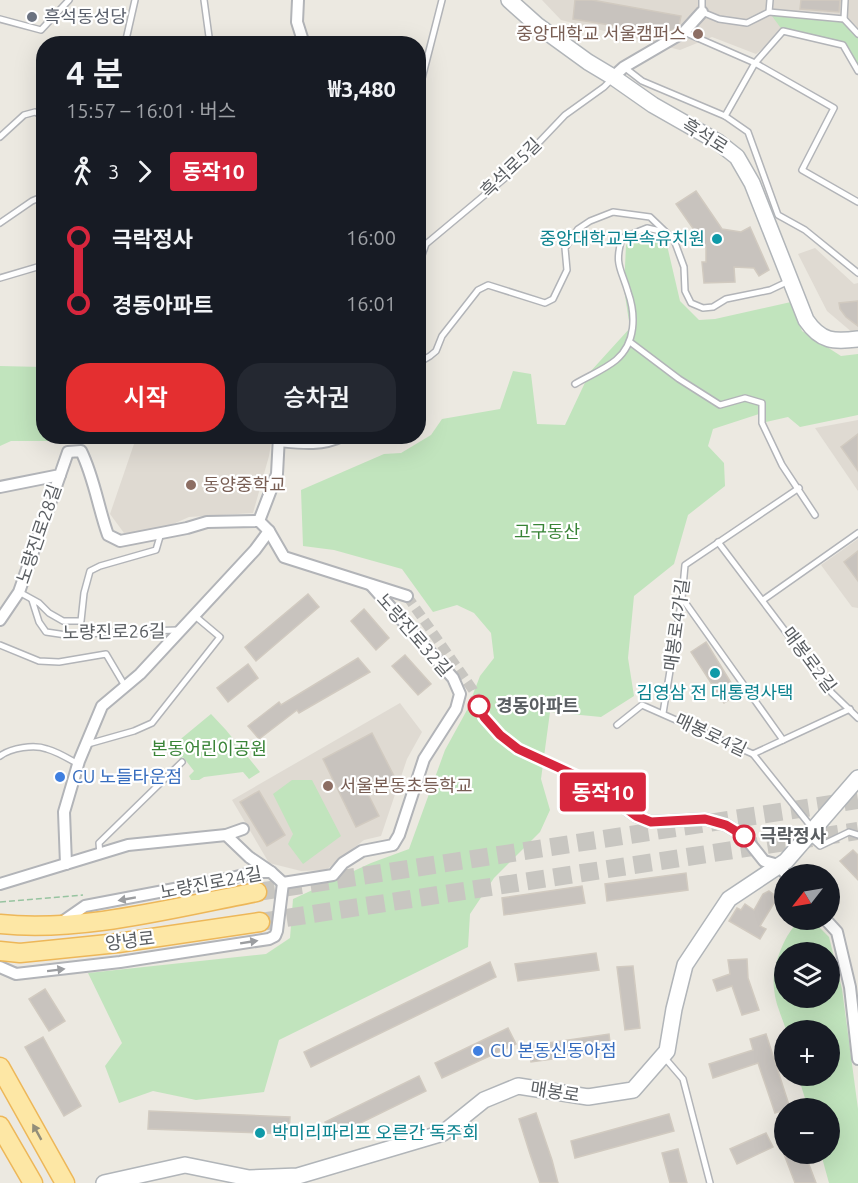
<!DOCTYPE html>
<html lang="ko">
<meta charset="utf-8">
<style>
:root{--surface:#171b24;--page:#242831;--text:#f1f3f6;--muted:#9ea1a6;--accent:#e42f30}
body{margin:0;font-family:Ubuntu,"Noto Sans KR",sans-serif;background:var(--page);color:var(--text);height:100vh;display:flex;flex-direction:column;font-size:22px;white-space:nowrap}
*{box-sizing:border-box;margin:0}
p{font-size:20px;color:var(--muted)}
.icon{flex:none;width:33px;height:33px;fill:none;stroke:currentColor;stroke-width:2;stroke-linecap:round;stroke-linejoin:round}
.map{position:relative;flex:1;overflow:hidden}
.panel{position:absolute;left:36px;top:36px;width:390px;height:408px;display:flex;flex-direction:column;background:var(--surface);border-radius:24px;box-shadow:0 6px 24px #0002}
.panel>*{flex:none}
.badge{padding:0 12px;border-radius:4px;font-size:21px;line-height:39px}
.needle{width:39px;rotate:239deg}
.buttons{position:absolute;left:774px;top:864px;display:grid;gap:12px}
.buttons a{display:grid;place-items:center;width:66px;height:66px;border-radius:50%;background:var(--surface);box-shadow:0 6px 24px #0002;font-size:30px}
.map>.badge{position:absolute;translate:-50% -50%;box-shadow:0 0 0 3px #fff}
.legs{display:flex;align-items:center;gap:9px;height:66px;padding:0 30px;font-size:20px}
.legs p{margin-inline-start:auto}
.overview{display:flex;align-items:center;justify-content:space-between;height:102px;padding:0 30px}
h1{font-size:33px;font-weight:600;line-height:45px}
.primary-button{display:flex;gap:12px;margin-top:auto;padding:12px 30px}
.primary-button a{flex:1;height:69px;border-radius:24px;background:var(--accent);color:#fff;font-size:24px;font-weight:600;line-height:69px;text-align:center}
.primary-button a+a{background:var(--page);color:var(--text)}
ul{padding:0 30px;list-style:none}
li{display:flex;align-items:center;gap:21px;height:66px;font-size:22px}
li i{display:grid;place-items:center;width:9px;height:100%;margin:0 8px;background:currentColor}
li i::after{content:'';width:15px;height:15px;margin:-8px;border:4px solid;border-radius:50%;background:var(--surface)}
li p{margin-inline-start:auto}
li:first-child i{background:linear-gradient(#0000 50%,currentColor 0)}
li:last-child i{background:linear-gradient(currentColor 50%,#0000 0)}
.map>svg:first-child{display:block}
.education{fill:#dfdad2}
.green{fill:#c1e4bd;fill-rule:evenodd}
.building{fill:#c8c3be;stroke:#d1cac0;stroke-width:1.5}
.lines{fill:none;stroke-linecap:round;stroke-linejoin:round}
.street-tunnel{stroke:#c8c6c1;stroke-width:10;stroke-dasharray:10 5;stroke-linecap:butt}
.primary-tunnel{stroke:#c8c6c1;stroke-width:18;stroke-dasharray:18 9;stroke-linecap:butt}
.lane-casing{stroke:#b2b4b8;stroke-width:8}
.street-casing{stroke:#b2b4b8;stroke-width:14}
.secondary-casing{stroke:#b1b5b9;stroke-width:18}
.primary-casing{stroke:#edb759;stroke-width:21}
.path{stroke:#97c4a0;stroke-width:1.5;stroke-dasharray:6 3;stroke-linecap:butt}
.lane{stroke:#fff;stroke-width:5}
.street{stroke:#fff;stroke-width:10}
.secondary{stroke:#fff;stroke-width:15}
.primary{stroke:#fde7a5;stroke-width:18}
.oneway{fill:#9c9ea1}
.oneway2{fill:#938e79}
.line-1-casing{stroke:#fff;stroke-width:14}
.line-1{stroke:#d7263d;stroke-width:9}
.worship-dot{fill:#6b7280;stroke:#fff;stroke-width:2}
.education-dot{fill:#8d6e63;stroke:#fff;stroke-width:2}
.culture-dot{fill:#0f9aa8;stroke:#fff;stroke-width:2}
.stop-1-dot{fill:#fff;stroke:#d7263d;stroke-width:3}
.shop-dot{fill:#3f7fe0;stroke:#fff;stroke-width:2}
.labels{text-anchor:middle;stroke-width:4.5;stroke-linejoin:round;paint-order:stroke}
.worship-label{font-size:18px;fill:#5b616d;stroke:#fff;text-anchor:start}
.education-label{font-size:18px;fill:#785e54;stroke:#fff;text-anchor:start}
.street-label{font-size:18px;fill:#5a5e62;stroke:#fff}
.culture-label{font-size:18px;fill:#0d838f;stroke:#fff;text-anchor:end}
.park-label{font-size:18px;fill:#398437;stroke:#fff}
.stop-label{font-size:18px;font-weight:bold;fill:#5a5e62;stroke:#fff;text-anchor:start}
.shop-label{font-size:18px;fill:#366cbe;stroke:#fff;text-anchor:start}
</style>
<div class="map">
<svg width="858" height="1183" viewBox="0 0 858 1183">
<rect width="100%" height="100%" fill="#ece9e1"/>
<g class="education">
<path d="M542,0H858V71L843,45L784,31L756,54L712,37L680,50L561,20Z"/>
<path d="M815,248L854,284L858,283V333H853L827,311L798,254Z"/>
<path d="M858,420V491L815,428Z"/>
<path d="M131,437H272L269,456L253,513L189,517L155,532L124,533L110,514L134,444Z"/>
<path d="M858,539V608L852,607L821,565Z"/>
<path d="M400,703L422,732L407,759L381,836L364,840L326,870L301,871L269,863L232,800Z"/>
</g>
<g class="green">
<path d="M769,12L844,19L858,34V71L843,45L783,31Z"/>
<path d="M651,235L666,241L680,301L699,320L715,319L791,302L802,331L841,356L858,354V415L800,427L788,417L766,422L759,414L713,429L708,446L724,463L725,486L688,515L674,564L634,596L628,658L634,696L601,717L550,712L541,779L550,810L540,832L494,878L470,914L468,947L279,1040L264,1092L196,1100L153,1091L119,1103L105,1066L122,1043L88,973L266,954L290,938L293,899L371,863L409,849L445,750L467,710L480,676L494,658L491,633L474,613L457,605L433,612L402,569L334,550L303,546L301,490L384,454L401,453L431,435L442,419L500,409L513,371L531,374L537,424L565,425L590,372L630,328L624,289L626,245L635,236Z"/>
<path d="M0,366L43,367L44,436L92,437L87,441H11L0,446Z"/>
<path d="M211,714L226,730L260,772L249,779L243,772L204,777L199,780H191L189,776L194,771L183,757L180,759L171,747Z"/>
<path d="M292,780H312L341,836L303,864L288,844L293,834L273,794Z"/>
<path d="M800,920H812L829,937L842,989L858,1109V1183H829L821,1154H830V1108H808L798,1076H830V1030H786C782,1017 775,1003 774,989C771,968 784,934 800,920ZM784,952H830V998H784Z"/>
</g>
<g class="building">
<path d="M575,0H592L681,16L679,26L666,34L573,19Z"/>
<path d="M801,0H840L839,12L800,9Z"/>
<path d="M696,191L722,229L741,232L750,227L769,270L759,276L754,268L734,267L735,282L704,283L702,262H706V247L676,204Z"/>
<path d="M858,301V326L846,317L840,309L839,303Z"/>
<path d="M858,434V471L841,447Z"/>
<path d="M858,551V581L844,562Z"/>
<path d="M308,594L319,607L256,661L245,647Z"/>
<path d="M364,609L389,638L376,650L351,621Z"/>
<path d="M706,642L738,694L724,703L691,652Z"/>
<path d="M405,655L431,684L418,695L392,666Z"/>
<path d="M358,658L370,672L299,713L297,710L259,739L248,726L279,702L281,705Z"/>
<path d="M248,664L258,678L228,702L217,688Z"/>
<path d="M372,733L396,780L368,794L379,816L356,827L323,759Z"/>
<path d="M259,791L285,835L267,846L240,802Z"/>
<path d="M853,850L858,855V880L840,861Z"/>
<path d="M686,873L688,890L607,901L605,884Z"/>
<path d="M582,886L585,903L504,915L502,898Z"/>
<path d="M769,891L773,894L774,903L760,926L766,929L760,939L729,921L737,908L741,910L745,904L754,910L763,894Z"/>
<path d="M596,953L599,970L518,981L515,964Z"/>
<path d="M747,959L748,978L759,1010L742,1015L732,986L717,991L713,980L730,974L728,960Z"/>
<path d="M490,962L496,977L311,1067L304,1052Z"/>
<path d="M633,966L640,1028L625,1030L617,967Z"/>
<path d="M45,989L65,1021L49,1031L29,999Z"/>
<path d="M508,1028L516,1044L442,1078L435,1063Z"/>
<path d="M609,1034L611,1051L531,1062L528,1046Z"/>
<path d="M766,1034L790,1108H784V1110L775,1113L758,1063L713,1078L709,1064L753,1050L750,1039Z"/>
<path d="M43,1037L81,1106L64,1116L25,1047Z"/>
<path d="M419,1076L426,1091L332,1137L325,1122Z"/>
<path d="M149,1111L290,1117L289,1134L148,1129Z"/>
<path d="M536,1113L552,1160L558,1183H540L530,1154L519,1119Z"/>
<path d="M669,1114L674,1131L575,1158L571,1141Z"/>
<path d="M766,1133L773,1147L737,1164L730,1149Z"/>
<path d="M678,1149L687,1183H670L662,1153Z"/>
<path d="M784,1154H805L816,1183H795Z"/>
</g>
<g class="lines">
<path class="street-tunnel" d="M407,596L473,690L484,717L500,735L518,749L589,782"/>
<g class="primary-tunnel">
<path d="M257,892L858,800"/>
<path d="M260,922L858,831"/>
</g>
<defs>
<g id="lane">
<path d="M204,0L210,44"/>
<path d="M702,0V12L719,19L747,23L769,12L770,0"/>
<path d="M769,12L844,19L858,34"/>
<path d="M0,19L41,30L69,0"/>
<path d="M844,19L845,0"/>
<path d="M684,32L755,63L834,108L802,170L858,202"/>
<path d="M125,44L135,0"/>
<path d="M624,67L642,81L725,116L748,132L778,215L805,230L858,273"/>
<path d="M418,94L442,0"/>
<path d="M725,116L755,63L783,31L843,45L858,71"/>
<path d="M0,137L24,115L35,112L44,116"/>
<path d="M0,223L32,201L44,196"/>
<path d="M418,266L426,244L505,178L565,115L604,87L613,78"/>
<path d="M0,278L44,265"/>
<path d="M630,342L679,379L720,405L745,398L762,403V423L782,465L815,515"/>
<path d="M418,363L430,356L436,351L442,336L478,290L488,285L545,303L553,299L567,270L565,248L578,229L590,221L613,212L650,217L674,240L684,267L685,291L691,303L703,308L713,307L726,299L770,290L789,281"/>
<path d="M575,384C588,376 604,370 616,360C636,343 636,315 628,292C621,268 614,265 622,238L647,228L665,232"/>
<path d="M718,542L832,693L858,718"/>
<path d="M19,592L39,603L49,613L63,621H81L84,593L90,571L100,566L156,550L161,533"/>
<path d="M682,598L783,740"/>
<path d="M32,600L39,622L46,632L73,636L109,632L179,630"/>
<path d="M763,600L858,533"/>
<path d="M0,645L39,661L59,662L106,654L125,686"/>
<path d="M663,713L682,598L685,565L799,488"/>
<path d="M617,725L642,705L753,754L813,829"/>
<path d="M88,744L134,731L152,723L220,637L195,616"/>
<path d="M753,754L850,709"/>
<path d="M0,756C11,748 34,744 47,749C58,752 69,759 78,764"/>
<path d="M810,837L820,846L849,832L858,835"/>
<path d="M100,854L99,843L182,762"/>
<path d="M664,1057L683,1079L710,1183"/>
</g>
<g id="street">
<path d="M298,0L297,22L304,44"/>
<path d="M613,77L624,67L684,32L702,12"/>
<path d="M279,441C300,443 322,446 342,436"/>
<path d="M0,487L60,475L68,452L81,451C94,477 98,507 108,535L120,541L187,528L207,522L259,521L269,531L284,557L407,596"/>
<path d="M259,521L277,474L279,436"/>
<path d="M0,620L19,592L60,475"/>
<path d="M589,782L636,816L651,822L705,819L726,825L744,836L764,861L778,865L786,874"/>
<path d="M226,835L249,857L271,872"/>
<path d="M66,864L64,812L79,761L102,706L140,674L255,550L269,531"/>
<path d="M283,883L333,875L343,863L362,851L393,845L399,835L424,759L456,709L460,694L453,678L371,585"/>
<path d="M0,884L128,845L226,835L243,829"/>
<path d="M826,920L837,932L850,987L858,1059"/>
<path d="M62,922L85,906L232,878L254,872H271L283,883"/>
<path d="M0,967L16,974L120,962L269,939L275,936L277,931L283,883"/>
</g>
<g id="secondary">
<path d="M509,0L537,25L588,62L613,77L653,105L718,142L737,157L752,183L806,320C821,342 834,342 858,339"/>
<path d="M104,1183L185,1165L249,1178L298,1176L443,1133L484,1100L518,1086L588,1097L633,1090L667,1051L674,1009L685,965L729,899L786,861L858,778"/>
</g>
<g id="primary">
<path d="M0,924C81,933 177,907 257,892"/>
<path d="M0,951L20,953L118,943L260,922"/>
<path d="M0,1067L65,1183"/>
<path d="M0,1126L33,1183"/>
</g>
</defs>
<use href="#lane" class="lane-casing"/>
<use href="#street" class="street-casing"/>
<use href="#secondary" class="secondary-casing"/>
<use href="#primary" class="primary-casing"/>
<path class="path" d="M0,902L83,895"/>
<use href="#lane" class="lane"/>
<use href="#street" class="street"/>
<use href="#secondary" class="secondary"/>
<use href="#primary" class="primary"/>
</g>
<defs><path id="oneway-solid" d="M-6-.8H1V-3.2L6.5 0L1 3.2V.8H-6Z" transform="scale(1.5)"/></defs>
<g class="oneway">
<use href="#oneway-solid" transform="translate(127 899) rotate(170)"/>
<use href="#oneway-solid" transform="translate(249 942) rotate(-9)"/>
<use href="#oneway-solid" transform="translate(56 970) rotate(-7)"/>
</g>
<use class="oneway2" href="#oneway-solid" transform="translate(37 1132) rotate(-119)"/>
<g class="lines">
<defs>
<path id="line-1" d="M479,706L484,717L500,735L518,749L590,782L636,816L651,822L705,819L726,825L744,836"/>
</defs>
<use href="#line-1" class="line-1-casing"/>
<use href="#line-1" class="line-1"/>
</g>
<circle class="worship-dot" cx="32" cy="17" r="6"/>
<g class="education-dot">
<circle cx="698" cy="34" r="6"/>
<circle cx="191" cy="485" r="6"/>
<circle cx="328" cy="786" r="6"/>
</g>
<g class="culture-dot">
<circle cx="717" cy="239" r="6"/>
<circle cx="715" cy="673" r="6"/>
<circle cx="260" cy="1133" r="6"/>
</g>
<g class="stop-1-dot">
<circle cx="479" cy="706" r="10"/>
<circle cx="744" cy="836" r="10"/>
</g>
<g class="shop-dot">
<circle cx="60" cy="777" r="6"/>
<circle cx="478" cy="1051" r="6"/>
</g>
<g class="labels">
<g class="worship-label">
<text x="44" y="23">흑석동성당</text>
</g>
<g class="education-label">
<text x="686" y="40" text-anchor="end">중앙대학교 서울캠퍼스</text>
<text x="203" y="491">동양중학교</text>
<text x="340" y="792">서울본동초등학교</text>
</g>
<g class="street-label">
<text transform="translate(705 136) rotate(32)" y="6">흑석로</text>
<text transform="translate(511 168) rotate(-44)" y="6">흑석로5길</text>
<text transform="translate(39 534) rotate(-71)" y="6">노량진로28길</text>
<text transform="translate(677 625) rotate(-82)" y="6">매봉로4가길</text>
<text transform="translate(114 632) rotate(-1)" y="6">노량진로26길</text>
<text transform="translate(414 635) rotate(49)" y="6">노량진로32길</text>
<text transform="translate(809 660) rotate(53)" y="6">매봉로2길</text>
<text transform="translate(711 735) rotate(25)" y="6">매봉로4길</text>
<text transform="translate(211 883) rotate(-11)" y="6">노량진로24길</text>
<text transform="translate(130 941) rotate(-7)" y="6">양녕로</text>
<text transform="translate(555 1092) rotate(9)" y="6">매봉로</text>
</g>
<g class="culture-label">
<text x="705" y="245">중앙대학교부속유치원</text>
<text x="715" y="699" text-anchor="middle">김영삼 전 대통령사택</text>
<text x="272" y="1139" text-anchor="start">박미리파리프 오른간 독주회</text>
</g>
<g class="park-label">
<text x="547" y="538">고구동산</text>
<text x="209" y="755">본동어린이공원</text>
</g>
<g class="stop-label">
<text x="496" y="712">경동아파트</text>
<text x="760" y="842">극락정사</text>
</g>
<g class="shop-label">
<text x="72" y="783">CU 노들타운점</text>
<text x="490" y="1057">CU 본동신동아점</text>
</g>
</g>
</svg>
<div class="buttons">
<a><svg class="needle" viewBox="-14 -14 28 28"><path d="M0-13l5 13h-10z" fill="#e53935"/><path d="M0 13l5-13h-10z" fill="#9ea1a6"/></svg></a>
<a><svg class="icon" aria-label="layers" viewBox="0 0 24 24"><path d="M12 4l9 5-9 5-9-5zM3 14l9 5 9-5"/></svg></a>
<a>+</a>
<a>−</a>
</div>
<b class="badge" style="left:603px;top:792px;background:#d7263d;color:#fff">동작10</b>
<section class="panel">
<div class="overview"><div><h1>4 분</h1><p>15:57 – 16:01 · 버스</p></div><b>₩3,480</b></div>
<div class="legs"><svg class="icon" aria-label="walk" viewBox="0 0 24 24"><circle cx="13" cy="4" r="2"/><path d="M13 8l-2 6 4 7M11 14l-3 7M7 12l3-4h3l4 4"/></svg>3<svg class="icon" aria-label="forward" viewBox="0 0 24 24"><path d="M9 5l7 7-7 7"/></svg><b class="badge" style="background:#d7263d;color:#fff">동작10</b></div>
<ul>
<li><i style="color:#d7263d"></i><b>극락정사</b><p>16:00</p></li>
<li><i style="color:#d7263d"></i><b>경동아파트</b><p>16:01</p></li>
</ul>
<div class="primary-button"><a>시작</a><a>승차권</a></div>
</section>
</div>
